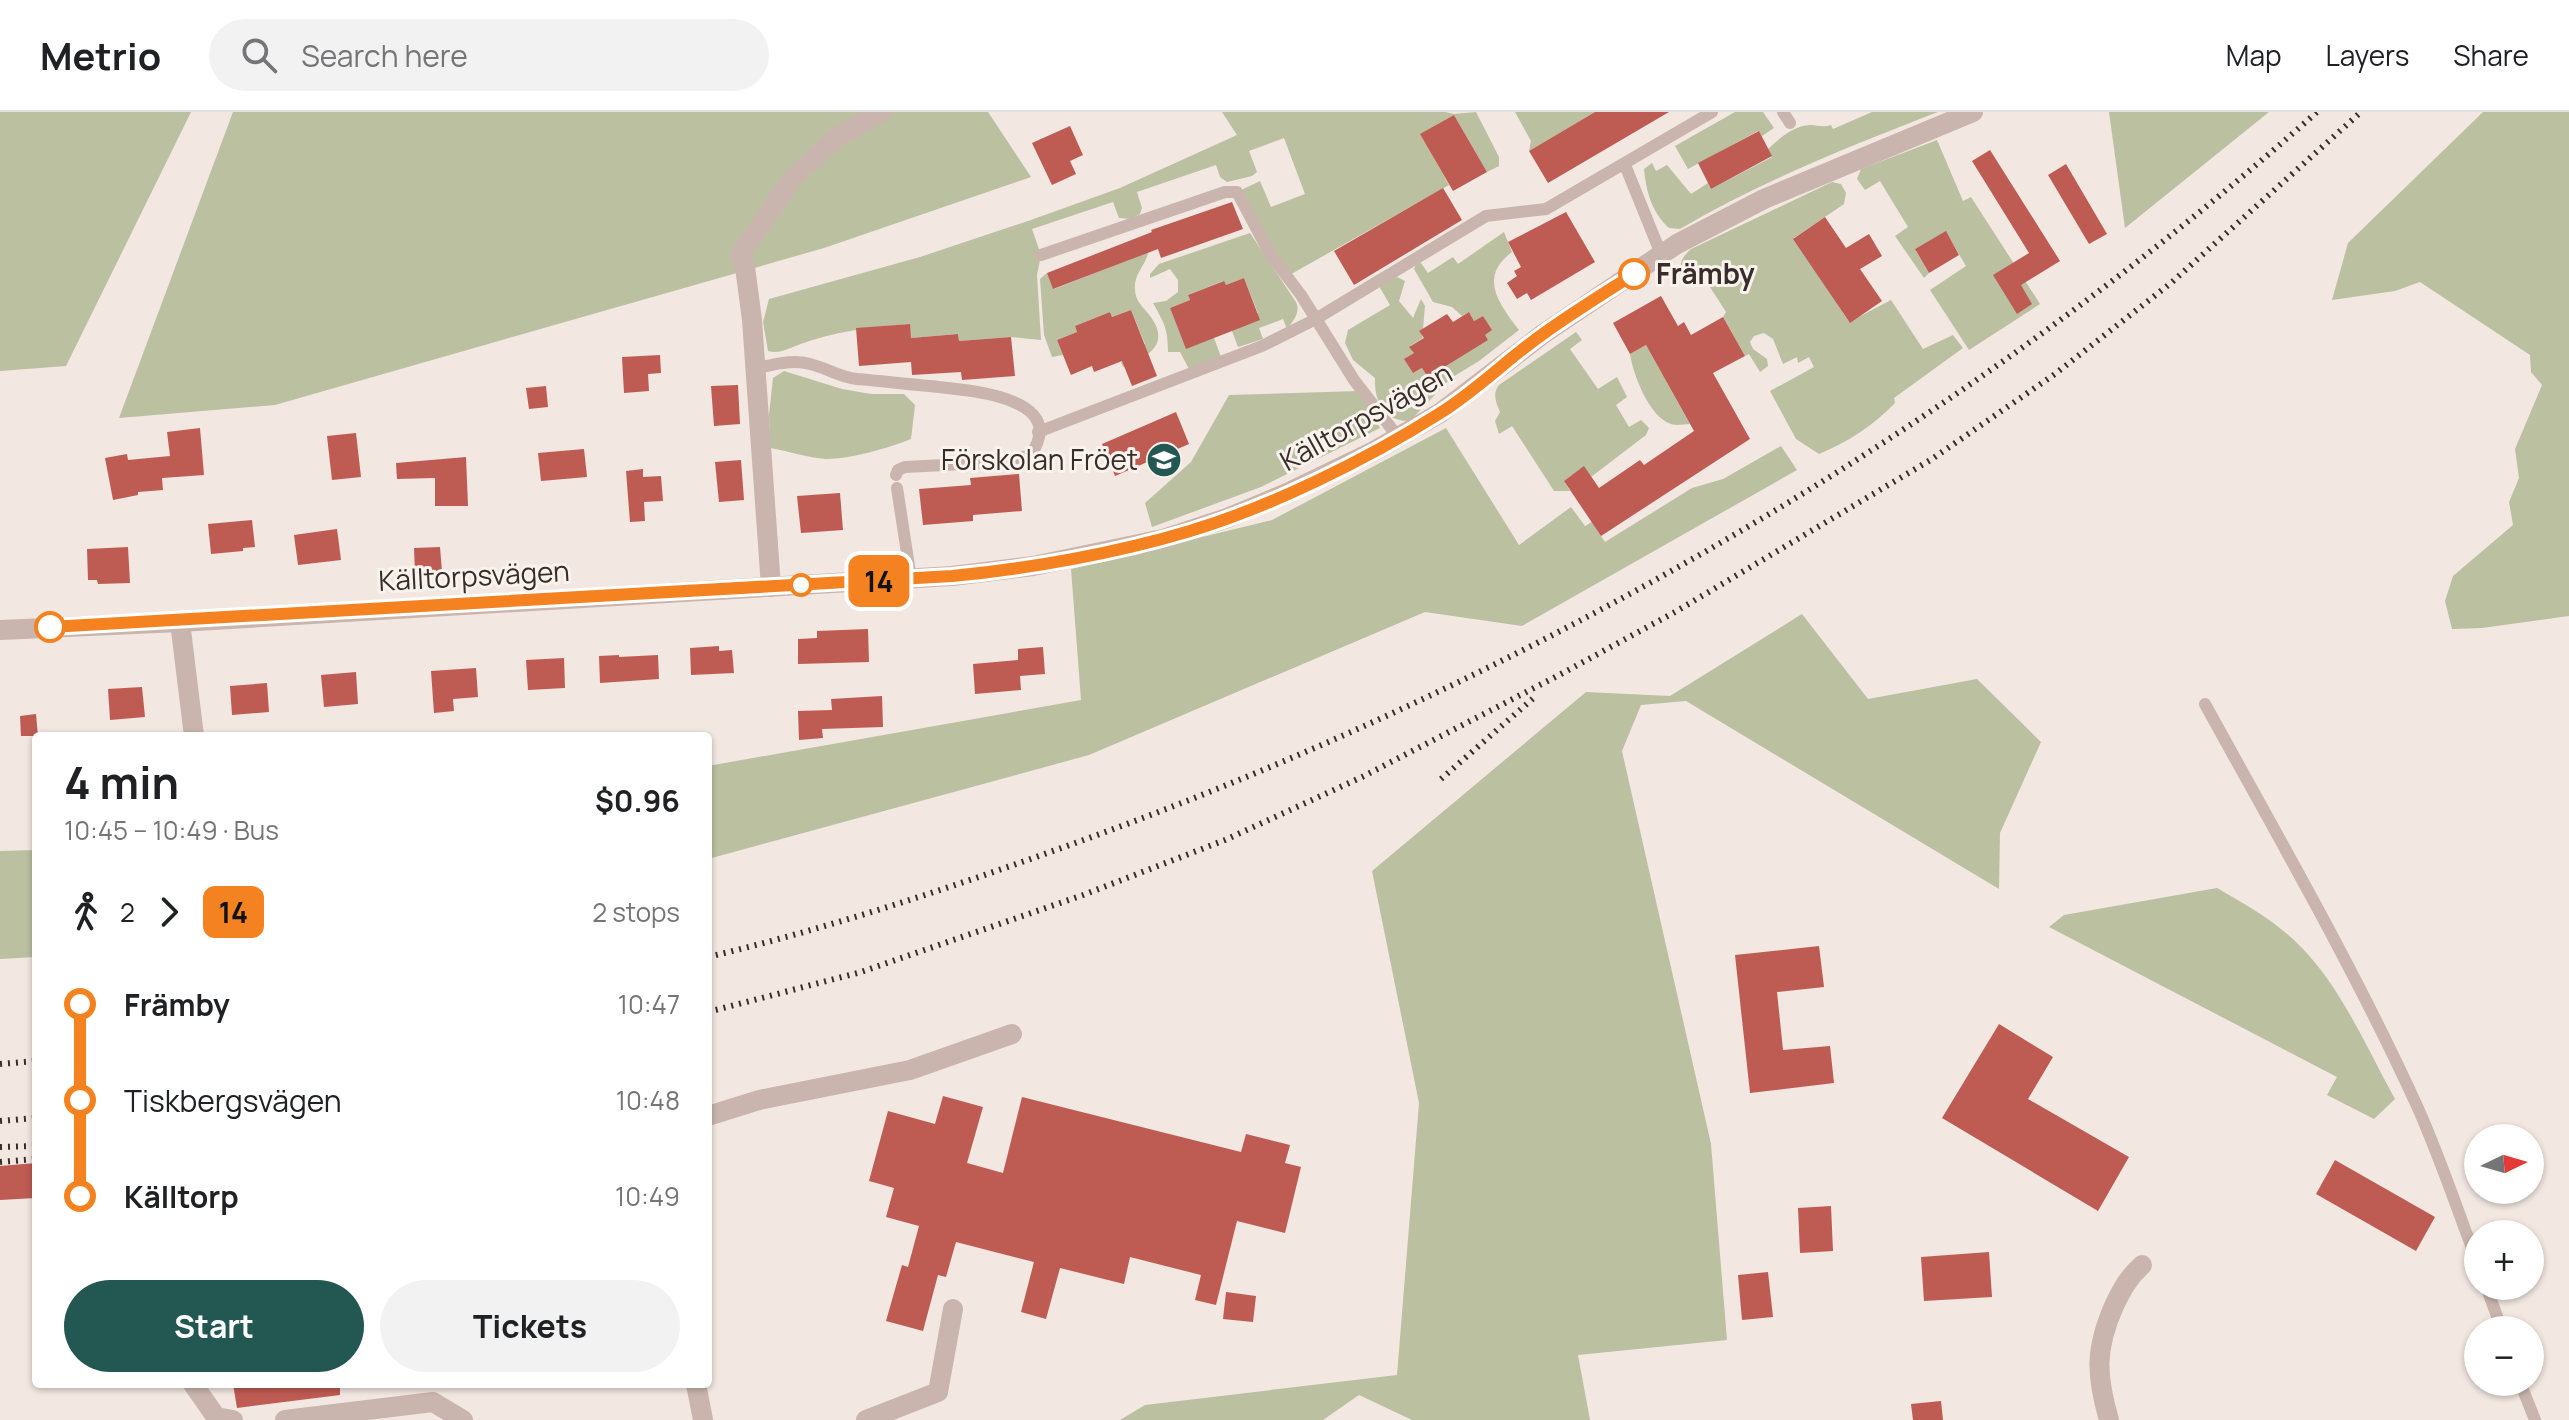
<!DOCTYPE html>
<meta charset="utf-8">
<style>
:root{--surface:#fff;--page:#f2f2f2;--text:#202124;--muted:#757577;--line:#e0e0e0;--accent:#235752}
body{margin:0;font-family:Manrope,sans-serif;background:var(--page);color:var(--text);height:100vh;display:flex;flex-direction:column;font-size:30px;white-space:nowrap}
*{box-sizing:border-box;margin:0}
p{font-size:26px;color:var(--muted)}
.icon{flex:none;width:44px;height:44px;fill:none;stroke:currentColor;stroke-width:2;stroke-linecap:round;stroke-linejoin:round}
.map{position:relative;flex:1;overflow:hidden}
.panel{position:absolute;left:32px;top:620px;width:680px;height:656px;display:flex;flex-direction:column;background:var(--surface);border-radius:8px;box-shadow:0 2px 6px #0004}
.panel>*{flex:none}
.badge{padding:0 16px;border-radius:12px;font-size:28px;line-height:52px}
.needle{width:52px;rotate:85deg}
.fabs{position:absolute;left:2464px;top:1012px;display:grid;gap:16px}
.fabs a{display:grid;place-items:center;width:80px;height:80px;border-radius:50%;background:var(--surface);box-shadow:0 2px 6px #0004;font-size:40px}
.map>.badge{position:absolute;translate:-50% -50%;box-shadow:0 0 0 4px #fff}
.legs{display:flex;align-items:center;gap:12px;height:88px;padding:0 32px;font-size:26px}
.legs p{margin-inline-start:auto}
.summary{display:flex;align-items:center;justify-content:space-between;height:136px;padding:0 32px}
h1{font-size:44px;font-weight:700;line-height:60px}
.cta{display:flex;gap:16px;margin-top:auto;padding:16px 32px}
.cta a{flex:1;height:92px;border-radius:48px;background:var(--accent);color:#fff;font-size:32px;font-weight:700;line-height:92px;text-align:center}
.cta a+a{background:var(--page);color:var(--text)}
ul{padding:0 32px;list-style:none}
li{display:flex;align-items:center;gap:28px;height:96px;font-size:30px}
li i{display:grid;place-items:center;width:12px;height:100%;margin:0 10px;background:currentColor}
li i::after{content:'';width:20px;height:20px;margin:-10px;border:6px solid;border-radius:50%;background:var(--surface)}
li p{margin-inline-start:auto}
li:first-child i{background:linear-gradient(#0000 50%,currentColor 0)}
li:last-child i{background:linear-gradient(currentColor 50%,#0000 0)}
header{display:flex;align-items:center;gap:48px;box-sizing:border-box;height:112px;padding:0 40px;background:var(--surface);border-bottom:2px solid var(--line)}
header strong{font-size:38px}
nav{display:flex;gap:44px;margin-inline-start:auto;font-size:28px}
.search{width:560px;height:72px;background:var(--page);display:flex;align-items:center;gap:20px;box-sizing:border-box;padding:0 28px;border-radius:44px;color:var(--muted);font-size:30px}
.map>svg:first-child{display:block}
.green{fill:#bbc0a1}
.building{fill:#be5b53}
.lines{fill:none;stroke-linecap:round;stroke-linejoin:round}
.service{stroke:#c9b5ad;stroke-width:12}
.minor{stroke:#c9b5ad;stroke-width:20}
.rail{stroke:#382d2b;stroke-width:6;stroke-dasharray:2 6;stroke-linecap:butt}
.line-1-casing{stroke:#fff;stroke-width:18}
.line-1{stroke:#f58220;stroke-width:12}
.stop-1-dot{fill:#fff;stroke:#f58220;stroke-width:4}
.labels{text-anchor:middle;stroke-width:6;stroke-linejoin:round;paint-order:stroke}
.stop-label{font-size:28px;font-weight:bold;fill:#382d2b;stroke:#f9f2ed;text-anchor:start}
.street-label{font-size:28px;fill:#382d2b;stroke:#f9f2ed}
.poi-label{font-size:28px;fill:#382d2b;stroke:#f9f2ed;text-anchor:end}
</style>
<header>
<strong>Metrio</strong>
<div class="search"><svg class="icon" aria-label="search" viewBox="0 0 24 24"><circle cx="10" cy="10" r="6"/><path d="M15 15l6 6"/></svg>Search here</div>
<nav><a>Map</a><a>Layers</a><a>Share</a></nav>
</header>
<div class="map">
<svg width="2569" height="1308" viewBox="0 0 2569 1308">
<rect width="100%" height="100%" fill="#f2e7e1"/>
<g class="green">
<path d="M0,0H191L66,254L0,259Z"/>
<path d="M233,0H988L1031,65L824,136L275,293L119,306Z"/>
<path d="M1222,0H1445L1454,2L1476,0L1499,45V54L1487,60L1454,3L1421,22L1449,73L1286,165L1237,80L1260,69L1271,95L1305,82L1284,26L1249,39L1257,60L1252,64L1227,70L1220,65L1216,53L1137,80L1142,96L1140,102L1131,107L1119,106L1113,90L1032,117L1041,143L1037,163L1041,228L1011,225L959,229L958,222L911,226L909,212C871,215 835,219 798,233C787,237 780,242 768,239L763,210L769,187L920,145L1028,109L1120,76L1237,23Z"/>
<path d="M1515,0H1595L1529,39L1531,29Z"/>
<path d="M1735,0H1763L1774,16L1762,24L1758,19L1688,57L1675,34Z"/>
<path d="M1872,0H1938C1850,34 1762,69 1680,117L1669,116C1652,101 1646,79 1644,57L1652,51L1656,59L1667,53L1691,82L1708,71L1711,77L1772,45L1768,37C1780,26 1793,14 1810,13C1819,13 1822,16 1831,13L1833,17Z"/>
<path d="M2109,0H2269L2125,116Z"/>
<path d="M2483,0H2569V504L2482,516L2452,517L2445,489L2453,464L2513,413L2509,390L2519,366L2515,337L2542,273L2531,260L2530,243L2420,170L2395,179L2332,188L2348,131Z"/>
<path d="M1937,28L1963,89L1971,85L2040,192L1969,238L1930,178L1966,154L1946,120L1915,137L1929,161L1924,166L1895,124L1908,115L1880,69L1865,78L1857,67L1861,57Z"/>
<path d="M1832,70L1841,72L1846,81L1844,92L1794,126L1849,210L1891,188L1923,237L1953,223L1963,236L1894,286L1895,291C1874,313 1848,330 1819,342L1796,327L1770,279L1814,255L1809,245L1798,251L1797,245L1783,252L1773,227L1764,221L1754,224L1750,230L1753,237L1767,247L1768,254L1760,260L1749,242L1745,244L1723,205L1726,200L1699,158L1684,164C1677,153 1682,145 1691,137Z"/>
<path d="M1504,120L1512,140C1478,165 1499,192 1519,218L1479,249L1451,266L1410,309C1384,310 1374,289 1375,266L1353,248L1345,231L1348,218L1390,193L1379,174L1397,165L1405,169L1399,189L1413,206L1421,187L1425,194L1423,217L1420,219L1423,226L1410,234L1414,241L1405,247L1413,261L1485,223L1491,218L1483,204L1474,209L1469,200L1462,204L1452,195L1433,190L1414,157L1416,152L1421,151L1428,161L1453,145L1458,152Z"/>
<path d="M1250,121L1296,190C1301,200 1293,209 1287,217L1283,207L1259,216L1263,227L1238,235L1232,219L1237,210L1258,201L1244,166L1226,173L1223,169L1188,183L1190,188L1170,196L1184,231L1214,226L1221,245L1189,257L1180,240H1168C1168,216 1164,211 1153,191L1166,189L1178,180V168L1170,157L1150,166V162L1159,152Z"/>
<path d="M1149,136C1148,152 1133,161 1135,178C1136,193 1148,198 1154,210C1169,236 1142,247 1123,255L1121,250L1126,247L1124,241L1145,232L1131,198L1112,205L1110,200L1075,214L1077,220L1057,228L1063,243L1052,245L1044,223L1040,167L1047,161L1054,177L1131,147Z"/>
<path d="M1576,220L1582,228L1570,237L1598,277L1617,265L1627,285L1616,293L1629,315L1641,308L1649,316L1646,323L1591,365L1584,355L1564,369L1570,379H1554L1512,314L1499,322L1495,309L1500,300C1496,290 1492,282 1499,273Z"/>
<path d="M1646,233L1690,312C1684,312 1676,314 1671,312C1649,305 1633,262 1630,242Z"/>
<path d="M784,259L842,277L871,282H904L915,293L911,327C888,336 851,347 826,347C808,346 788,339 770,336L769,303L773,266Z"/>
<path d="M1358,279L1380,316L1261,375L1152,415L1145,391L1191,350L1229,283Z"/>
<path d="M1446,316L1519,433L1571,395L1585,414L1592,410L1605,430L1692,376L1723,367L1781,334L1797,358L1522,514L1425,500L1089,643L708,747V654L1081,588L1071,457L1272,408Z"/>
<path d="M1802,502L1868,587L1977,567L2041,630L2000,721L1999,777L1686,589L1641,593L1622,639L1711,1032L1727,1228L1578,1243L1590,1308H1412L1359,1283L1323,1308H1120L1145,1293L1397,1263L1419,991L1372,759L1586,580L1670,584Z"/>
<path d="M36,738V845L0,847V739Z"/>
<path d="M2217,776C2246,793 2274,808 2298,832C2341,874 2366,935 2395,987L2374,1007L2327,983L2337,965L2049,815L2064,803Z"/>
</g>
<g class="building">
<path d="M1595,0H1669L1548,71L1529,39Z"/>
<path d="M1454,3L1487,60L1453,79L1420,22Z"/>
<path d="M1070,14L1083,43L1070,49L1076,62L1052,73L1032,31Z"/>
<path d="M1759,19L1772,44L1711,77L1698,51Z"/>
<path d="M1990,38L2060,149L2021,173L2032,192L2017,202L1993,163L2029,141L1972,49Z"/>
<path d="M2066,52L2107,122L2089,132L2048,63Z"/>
<path d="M1443,76L1462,108L1354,173L1334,139Z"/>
<path d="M1232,90L1243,117L1161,146L1158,137L1053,177L1047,161L1152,120L1151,118Z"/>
<path d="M1566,100L1595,150L1531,188L1527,181L1517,187L1507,171L1517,164L1514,159L1521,155L1508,130Z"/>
<path d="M1825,105L1846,136L1869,122L1882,144L1860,157L1882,189L1850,211L1793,127Z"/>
<path d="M1946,119L1959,143L1929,161L1915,137Z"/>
<path d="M1244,166L1260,208L1186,237L1170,196L1190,188L1188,183L1224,169L1226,173Z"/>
<path d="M1661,184L1678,214L1684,210L1691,223L1723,205L1745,244L1713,261L1750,327L1601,424L1564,369L1584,354L1599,376L1640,348L1644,353L1694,319L1646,233L1630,242L1613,211Z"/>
<path d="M1131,198L1157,264L1132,274L1122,249L1094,260L1092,254L1071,263L1057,228L1077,220L1075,214L1110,200L1112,205Z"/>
<path d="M1469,200L1474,209L1483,204L1492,218L1485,223L1488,228L1428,265L1422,256L1413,261L1404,247L1414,241L1409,235L1424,226L1419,219L1447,202L1453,210Z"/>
<path d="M910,212L911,226L958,222L959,229L1011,225L1015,264L962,268L961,260L912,263L911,250L859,254L856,216Z"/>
<path d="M660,243L661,261L648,262L649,279L624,281L622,245Z"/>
<path d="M738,273L740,312L714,314L711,274Z"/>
<path d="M546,274L548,295L529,297L526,276Z"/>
<path d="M1176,300L1189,332L1115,364L1102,332Z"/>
<path d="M200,316L204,363L162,366L163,378L138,380V383L113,388L105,346L127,342L128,348L170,344L167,320Z"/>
<path d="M356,321L361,365L332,368L327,324Z"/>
<path d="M584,337L587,365L541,369L538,341Z"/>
<path d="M466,345L468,394H435V366L397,367L396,351Z"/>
<path d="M741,348L744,388L719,390L715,350Z"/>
<path d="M643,357V365L661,364L663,389L644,390L645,409L630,410L626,359Z"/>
<path d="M1019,362L1022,399L973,403V409L923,413L919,377L971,373L970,366Z"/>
<path d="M840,381L843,418L801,421L797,384Z"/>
<path d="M252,408L255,435L243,436V439L211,442L208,412Z"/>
<path d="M337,417L341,448L298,453L294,423Z"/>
<path d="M128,435L130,471L98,472L97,468H88L87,437Z"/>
<path d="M440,435L442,460L415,461L414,436Z"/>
<path d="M868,517L869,550L798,552V527L817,526V519Z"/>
<path d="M719,534V539L732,538L734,561L691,563L690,536Z"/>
<path d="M1043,535L1045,562L1020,564L1021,578L975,582L973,552L1018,548V537Z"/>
<path d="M619,543V545L658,543L659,567L600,571L599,544Z"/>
<path d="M564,546L565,576L528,578L526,548Z"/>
<path d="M476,556L478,585L453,587L454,599L434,601L431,559Z"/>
<path d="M356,560L358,592L324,595L321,563Z"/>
<path d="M267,571L269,600L232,603L230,574Z"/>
<path d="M142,575L145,605L110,608L108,577Z"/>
<path d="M882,584L883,615L822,617L823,626L799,628L798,599L832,598L831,587Z"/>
<path d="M36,602L38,624H21L20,604Z"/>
<path d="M1819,834L1824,875L1777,880L1783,938L1830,934L1834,971L1750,981L1735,843Z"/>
<path d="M1999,912L2053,945L2028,987L2129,1045L2098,1099L1942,1006Z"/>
<path d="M943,984L983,995L967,1051L1003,1061L1022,985L1241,1040L1246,1022L1290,1033L1285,1051L1301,1055L1285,1121L1237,1109L1216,1193L1195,1188L1201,1163L1130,1145L1124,1172L1060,1156L1046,1207L1021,1200L1034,1150L956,1130L946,1165L938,1163L923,1219L886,1209L902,1153L908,1155L919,1114L886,1105L894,1076L869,1069L888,999L935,1012Z"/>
<path d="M2335,1048L2435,1105L2416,1139L2316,1082Z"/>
<path d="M36,1051V1086L0,1088V1054Z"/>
<path d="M1831,1094L1833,1139L1800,1141L1798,1096Z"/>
<path d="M1989,1140L1992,1185L1924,1189L1921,1145Z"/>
<path d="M1768,1160L1773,1205L1742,1208L1738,1163Z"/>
<path d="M1226,1180L1256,1184L1253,1210L1223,1207Z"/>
<path d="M233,1272H340V1283L237,1296Z"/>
<path d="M1941,1289L1943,1308H1913L1911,1292Z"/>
</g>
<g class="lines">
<g class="service">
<path d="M1783,0L1790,11"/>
<path d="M1625,53L1661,142"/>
<path d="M1041,143L1225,80H1237L1270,142L1301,183L1354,268L1398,325"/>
<path d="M756,256C774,253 792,247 810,252C827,256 839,265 857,267C881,269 906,272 930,274C965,278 1072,284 1030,344L984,351L905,355L898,358L896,363"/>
<path d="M1038,320L1262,234L1314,208L1486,104L1546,97L1712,0"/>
<path d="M897,376L911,467"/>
<path d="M2205,592C2278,725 2354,856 2417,994C2440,1045 2458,1100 2478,1152"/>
<path d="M2486,1174L2502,1218"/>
<path d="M2520,1270L2535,1308"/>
</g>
<g class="minor">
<path d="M771,475L752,208L745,155L740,143L792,67L837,25L881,0"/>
<path d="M180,510L194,624"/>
<path d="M0,518L180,510L952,464L1033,454L1163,427L1227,406L1287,381L1374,339L1440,301L1543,222L1677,132L1764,87L1973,0"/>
<path d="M708,1004L759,988L910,958L1012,922"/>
<path d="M193,1272L216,1305L233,1308"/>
<path d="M696,1272L703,1308"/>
<path d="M285,1308L433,1290L463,1308"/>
<path d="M866,1308L938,1280L953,1197"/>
<path d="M2109,1308C2096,1263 2095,1237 2114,1194C2122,1177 2128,1166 2142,1153"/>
</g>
<g class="rail">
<path d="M1441,667L1537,583"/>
<path d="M708,845C834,815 956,774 1078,730C1532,566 1956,321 2317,0"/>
<path d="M708,900L861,860L1083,783L1225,728L1362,665L1561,562L1675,500L1932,347L2055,262L2171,171L2361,0"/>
<path d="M0,952L36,949"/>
<path d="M0,1009L36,1006"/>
<path d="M0,1035L36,1034"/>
<path d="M0,1050L36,1047"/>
</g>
</g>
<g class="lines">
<defs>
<path id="line-1" d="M50,515L952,464C1028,457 1117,441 1190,419C1270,395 1366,348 1437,303C1475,280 1506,248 1543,222C1572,201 1603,182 1634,162"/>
</defs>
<use href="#line-1" class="line-1-casing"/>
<use href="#line-1" class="line-1"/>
</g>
<defs>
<symbol id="school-disc" viewBox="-11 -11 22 22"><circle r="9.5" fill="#235752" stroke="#f9f2ed"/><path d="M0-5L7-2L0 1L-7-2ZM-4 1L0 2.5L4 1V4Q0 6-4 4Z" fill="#fff"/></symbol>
</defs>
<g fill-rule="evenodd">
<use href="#school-disc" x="1144" y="328" width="40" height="40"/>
</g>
<g class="stop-1-dot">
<circle cx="1634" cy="162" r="14"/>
<circle cx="801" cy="473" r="10"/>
<circle cx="50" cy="515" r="14"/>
</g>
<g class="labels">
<g class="stop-label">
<text x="1656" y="172">Främby</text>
</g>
<g class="street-label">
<text transform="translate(1366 305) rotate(-29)" y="10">Källtorpsvägen</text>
<text transform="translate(474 464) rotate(-3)" y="10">Källtorpsvägen</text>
</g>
<g class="poi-label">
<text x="1138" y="358">Förskolan Fröet</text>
</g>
</g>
</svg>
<div class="fabs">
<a><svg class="needle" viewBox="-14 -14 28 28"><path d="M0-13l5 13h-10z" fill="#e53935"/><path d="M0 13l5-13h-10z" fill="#757577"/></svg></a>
<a>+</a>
<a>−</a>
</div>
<b class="badge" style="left:879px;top:469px;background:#f58220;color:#111">14</b>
<section class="panel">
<div class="summary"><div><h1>4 min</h1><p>10:45 – 10:49 · Bus</p></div><b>$0.96</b></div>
<div class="legs"><svg class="icon" aria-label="walk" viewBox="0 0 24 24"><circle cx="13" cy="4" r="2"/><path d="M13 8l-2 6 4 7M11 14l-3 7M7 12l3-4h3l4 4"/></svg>2<svg class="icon" aria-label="forward" viewBox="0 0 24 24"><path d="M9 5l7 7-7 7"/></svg><b class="badge" style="background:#f58220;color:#111">14</b><p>2 stops</p></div>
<ul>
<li><i style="color:#f58220"></i><b>Främby</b><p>10:47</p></li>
<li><i style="color:#f58220"></i><span>Tiskbergsvägen</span><p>10:48</p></li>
<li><i style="color:#f58220"></i><b>Källtorp</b><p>10:49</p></li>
</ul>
<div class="cta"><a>Start</a><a>Tickets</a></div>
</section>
</div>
